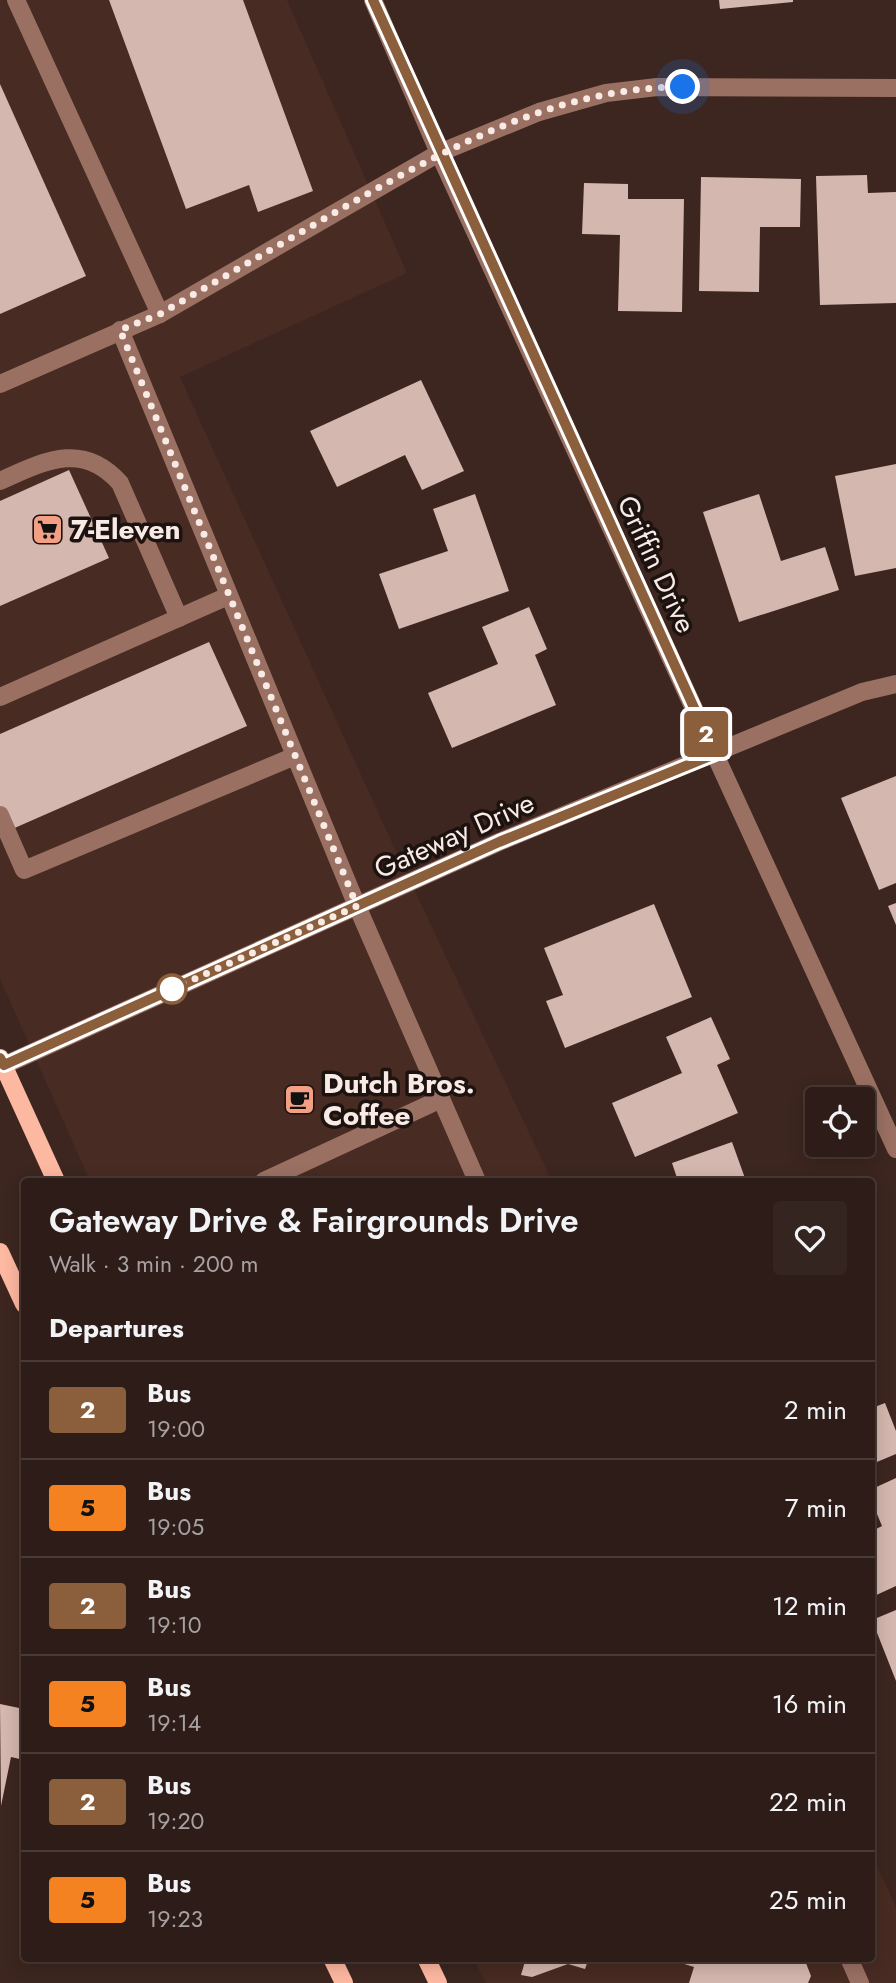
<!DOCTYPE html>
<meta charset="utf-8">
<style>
:root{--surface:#2d1c17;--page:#352520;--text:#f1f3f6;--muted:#a7a1a1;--line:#483a36}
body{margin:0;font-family:Jost,sans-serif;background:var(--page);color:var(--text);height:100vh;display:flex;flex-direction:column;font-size:26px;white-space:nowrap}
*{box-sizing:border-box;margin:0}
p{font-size:23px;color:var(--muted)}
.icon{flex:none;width:38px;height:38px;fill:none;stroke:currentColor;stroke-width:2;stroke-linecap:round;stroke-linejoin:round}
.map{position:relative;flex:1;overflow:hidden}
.drawer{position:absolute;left:21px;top:1178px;width:854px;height:784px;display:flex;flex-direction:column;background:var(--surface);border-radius:7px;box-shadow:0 4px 18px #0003,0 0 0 2px var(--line)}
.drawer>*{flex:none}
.badge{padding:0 14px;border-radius:5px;font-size:24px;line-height:46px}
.buttons{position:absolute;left:805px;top:1087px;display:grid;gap:14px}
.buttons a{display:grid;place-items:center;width:70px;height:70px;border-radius:7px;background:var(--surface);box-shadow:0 4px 18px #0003,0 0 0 2px var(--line);font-size:35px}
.you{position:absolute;width:35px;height:35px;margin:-18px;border:5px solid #fff;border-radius:50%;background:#1a73e8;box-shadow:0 0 0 10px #1a73e833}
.map>.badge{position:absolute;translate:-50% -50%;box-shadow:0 0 0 4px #fff}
h2{padding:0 28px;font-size:26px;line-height:63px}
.round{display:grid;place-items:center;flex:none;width:74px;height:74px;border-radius:7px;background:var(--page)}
.summary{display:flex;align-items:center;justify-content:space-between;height:119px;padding:0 28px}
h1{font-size:33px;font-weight:600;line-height:52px}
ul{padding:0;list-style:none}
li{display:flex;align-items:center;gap:21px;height:98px;padding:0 28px;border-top:2px solid var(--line)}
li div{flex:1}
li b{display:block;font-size:26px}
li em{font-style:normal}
li .badge{min-width:77px;font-weight:700;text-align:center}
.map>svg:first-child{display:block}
.built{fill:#482b22}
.building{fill:#d4b7ae}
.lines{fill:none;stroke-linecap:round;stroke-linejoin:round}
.minor{stroke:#9a7062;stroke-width:18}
.major{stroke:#fdb8a1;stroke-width:18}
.line-casing{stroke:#fff;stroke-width:16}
.line{stroke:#8b5e3c;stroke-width:10}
.walk{stroke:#f9eae5;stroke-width:7;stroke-dasharray:0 12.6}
.stop-dot{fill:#fff;stroke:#8b5e3c;stroke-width:3.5}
.labels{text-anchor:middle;stroke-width:7;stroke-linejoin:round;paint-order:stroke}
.poi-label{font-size:28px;font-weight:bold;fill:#f9eae5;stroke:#1c120f;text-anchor:start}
.street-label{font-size:28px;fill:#f9eae5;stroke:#1c120f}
</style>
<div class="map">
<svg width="896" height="1983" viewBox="0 0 896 1983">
<rect width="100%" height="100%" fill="#3c261f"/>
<g class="built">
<path d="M0,0H287L407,273L180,377L388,834L552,1181H90L0,979Z"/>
<path d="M872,1855L896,1907V1983H486L473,1958H872Z"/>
</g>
<g class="building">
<path d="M109,0H243L313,191L258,212L249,185L186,209Z"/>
<path d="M719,0H793V2L720,9Z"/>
<path d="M0,84L86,276L0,314Z"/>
<path d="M867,175L868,193L896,192V303L820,305L816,176Z"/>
<path d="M701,177L801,179L800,227H760L759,292L699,291Z"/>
<path d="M584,183L628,184V199H684L682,312L618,311L620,235L582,234Z"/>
<path d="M421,380L464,471L422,490L405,455L337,487L310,431Z"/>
<path d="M896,464V568L855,576L835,476Z"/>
<path d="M69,470L109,558L0,606V501Z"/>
<path d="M475,494L509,591L399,629L379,574L448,551L433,509Z"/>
<path d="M759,494L781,561L825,547L839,590L739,622L703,512Z"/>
<path d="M529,607L547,649L535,655L556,705L452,748L428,693L498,664L482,627Z"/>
<path d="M209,642L247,726L10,830L0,807V734Z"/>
<path d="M896,776V883L879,890L841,798Z"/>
<path d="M896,903V925L888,906Z"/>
<path d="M654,904L692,997L565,1048L546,1001L563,995L544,948Z"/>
<path d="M711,1017L730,1059L717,1065L738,1113L635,1157L612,1103L682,1073L666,1037Z"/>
<path d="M732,1142L746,1181H678L672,1163Z"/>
<path d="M885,1403L896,1431V1454L872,1464V1408Z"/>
<path d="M896,1478V1586L872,1597V1531L882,1526L872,1502V1489Z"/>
<path d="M896,1610V1681L872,1620Z"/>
<path d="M0,1704L24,1709V1760L11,1757L1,1806Z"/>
<path d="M526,1958H589L585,1969L568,1964L532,1977L521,1975Z"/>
<path d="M665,1958H804L811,1976L808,1983H689L694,1967Z"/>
</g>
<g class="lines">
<g class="minor">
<path d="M16,0L160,314L439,153L539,112L606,93L657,87L896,88"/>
<path d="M373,0L439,153L896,1149"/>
<path d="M120,330L357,906L477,1181"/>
<path d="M0,384L160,314"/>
<path d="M0,481C43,462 82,440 120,483L179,618"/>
<path d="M0,697L228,596"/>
<path d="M0,815L24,870L295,756"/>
<path d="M0,1067L499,842L862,692L896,684"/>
<path d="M264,1181L441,1099"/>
<path d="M849,1958L860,1983"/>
</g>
<g class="major">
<path d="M0,1058L56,1181"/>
<path d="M0,1252L24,1304"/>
<path d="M332,1958L344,1983"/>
<path d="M426,1958L438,1983"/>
</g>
</g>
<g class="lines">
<defs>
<path id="line" d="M0,1058L4,1065L499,842L715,754L373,0"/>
</defs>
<use href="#line" class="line-casing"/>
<use href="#line" class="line"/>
<path class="walk" d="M172,989L357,906L120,330L160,314C218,280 276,247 334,213C442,151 555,87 683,87"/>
</g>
<defs>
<symbol id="supermarket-square" viewBox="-11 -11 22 22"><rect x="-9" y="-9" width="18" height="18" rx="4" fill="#f39f84" stroke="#1c120f"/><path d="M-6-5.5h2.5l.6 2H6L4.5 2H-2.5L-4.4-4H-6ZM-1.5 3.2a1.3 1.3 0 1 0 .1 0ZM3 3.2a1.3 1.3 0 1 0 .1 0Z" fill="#111"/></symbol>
<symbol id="cafe-square" viewBox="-11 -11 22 22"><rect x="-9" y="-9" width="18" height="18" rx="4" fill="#f39f84" stroke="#1c120f"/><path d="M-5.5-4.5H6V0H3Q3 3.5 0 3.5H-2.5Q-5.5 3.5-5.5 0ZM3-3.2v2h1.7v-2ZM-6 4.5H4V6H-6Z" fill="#111"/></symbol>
</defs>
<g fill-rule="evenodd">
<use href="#supermarket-square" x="30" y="512" width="35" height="35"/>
<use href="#cafe-square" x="282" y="1082" width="35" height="35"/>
</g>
<circle class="stop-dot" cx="172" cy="989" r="14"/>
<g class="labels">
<g class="poi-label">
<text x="71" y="539">7-Eleven</text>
<text x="323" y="1093">Dutch Bros.<tspan x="323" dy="32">Coffee</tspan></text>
</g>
<g class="street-label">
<text transform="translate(657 564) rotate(65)" y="10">Griffin Drive</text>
<text transform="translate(454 835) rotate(-24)" y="10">Gateway Drive</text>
</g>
</g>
</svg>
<div class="buttons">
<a><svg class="icon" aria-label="locate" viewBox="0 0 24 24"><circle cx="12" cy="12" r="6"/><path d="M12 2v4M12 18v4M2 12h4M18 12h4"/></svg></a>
</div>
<div class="you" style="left:683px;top:87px"></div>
<b class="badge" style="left:706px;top:734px;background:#8b5e3c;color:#fff">2</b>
<section class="drawer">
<div class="summary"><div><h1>Gateway Drive &amp; Fairgrounds Drive</h1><p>Walk · 3 min · 200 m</p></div><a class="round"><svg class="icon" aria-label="heart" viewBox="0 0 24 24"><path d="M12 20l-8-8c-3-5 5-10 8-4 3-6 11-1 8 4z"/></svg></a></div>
<h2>Departures</h2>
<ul>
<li><span class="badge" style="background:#8b5e3c;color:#fff">2</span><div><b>Bus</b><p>19:00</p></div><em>2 min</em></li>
<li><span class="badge" style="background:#f58220;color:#111">5</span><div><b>Bus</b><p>19:05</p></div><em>7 min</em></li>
<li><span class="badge" style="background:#8b5e3c;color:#fff">2</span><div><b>Bus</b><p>19:10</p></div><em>12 min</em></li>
<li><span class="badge" style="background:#f58220;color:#111">5</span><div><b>Bus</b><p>19:14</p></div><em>16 min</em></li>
<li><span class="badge" style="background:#8b5e3c;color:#fff">2</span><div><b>Bus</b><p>19:20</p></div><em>22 min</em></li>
<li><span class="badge" style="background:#f58220;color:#111">5</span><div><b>Bus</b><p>19:23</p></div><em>25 min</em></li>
</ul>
</section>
</div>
